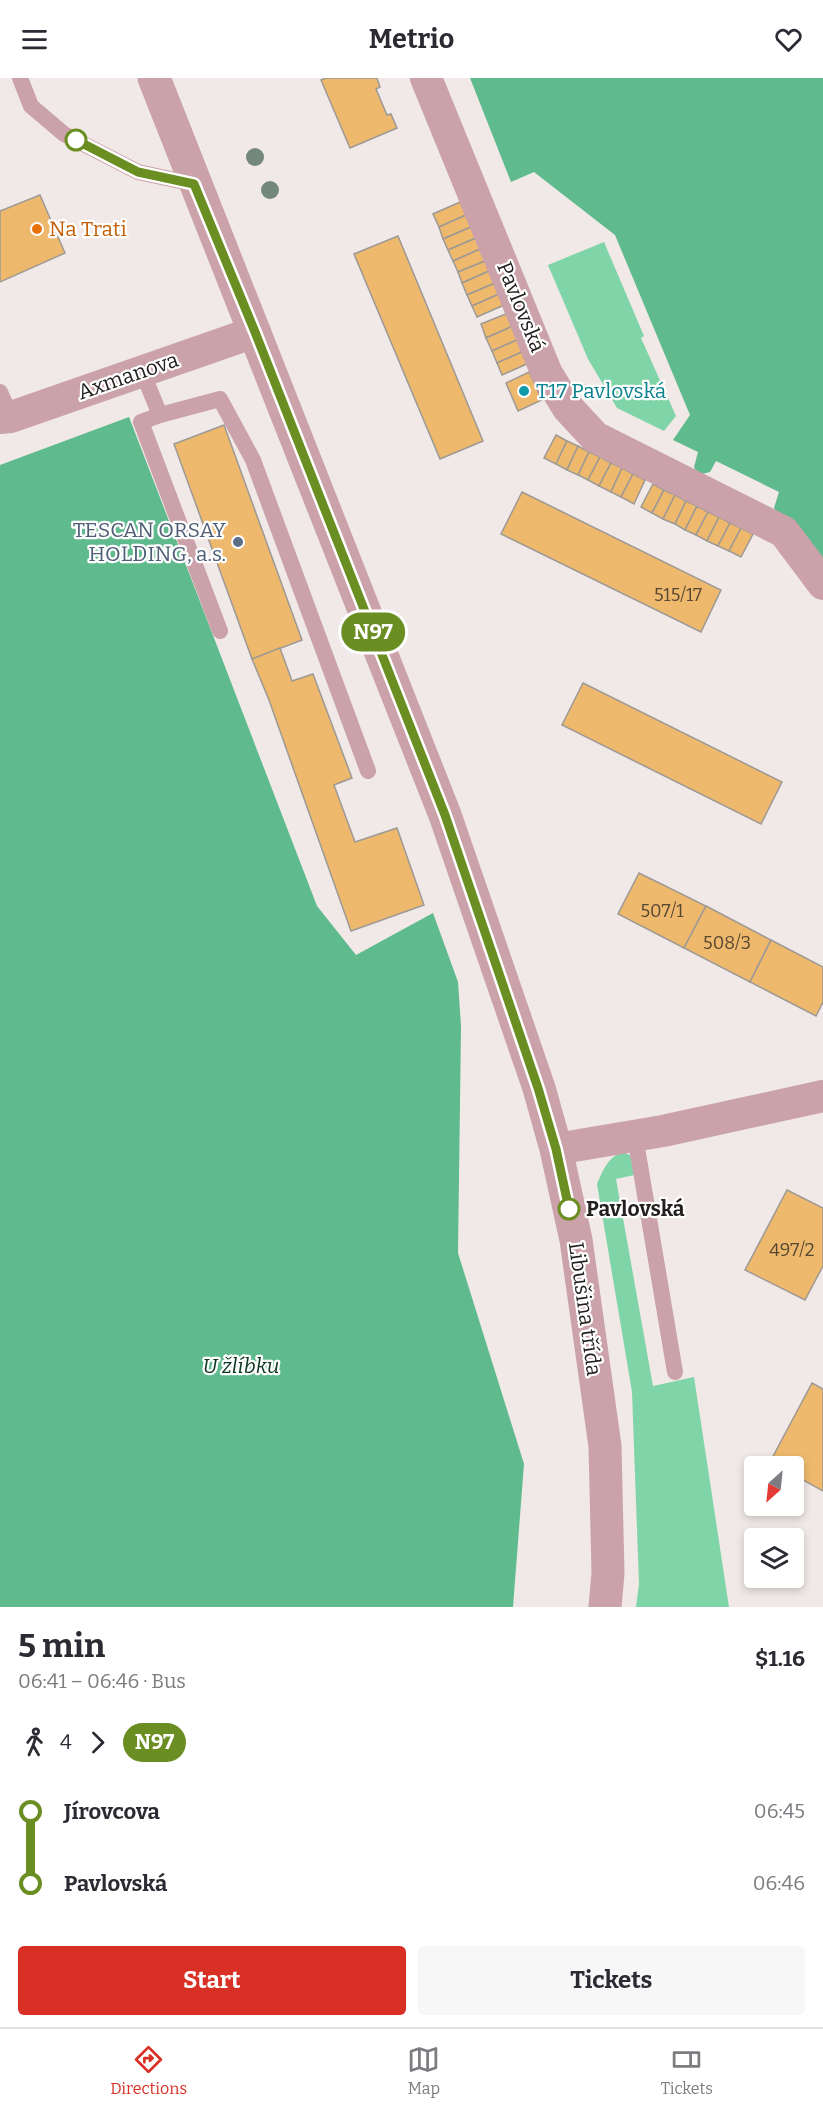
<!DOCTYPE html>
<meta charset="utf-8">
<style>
:root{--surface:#fff;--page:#f7f7f7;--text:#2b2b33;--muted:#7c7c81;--line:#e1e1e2;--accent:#d93025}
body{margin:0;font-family:Bitter,serif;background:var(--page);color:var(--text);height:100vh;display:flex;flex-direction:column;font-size:22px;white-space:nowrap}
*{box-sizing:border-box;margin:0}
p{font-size:20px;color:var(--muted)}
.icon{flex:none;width:33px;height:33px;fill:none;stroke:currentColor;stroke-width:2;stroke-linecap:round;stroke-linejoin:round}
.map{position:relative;height:1529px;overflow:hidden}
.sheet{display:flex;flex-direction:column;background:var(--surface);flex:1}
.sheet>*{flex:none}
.badge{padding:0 12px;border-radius:20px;font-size:21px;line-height:39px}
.needle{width:39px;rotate:207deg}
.controls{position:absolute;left:744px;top:1378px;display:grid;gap:12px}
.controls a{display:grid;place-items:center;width:60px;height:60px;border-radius:6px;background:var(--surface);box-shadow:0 3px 9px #0003;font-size:30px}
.map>.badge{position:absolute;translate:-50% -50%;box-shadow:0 0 0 3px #fff}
.legs{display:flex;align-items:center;gap:9px;height:66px;padding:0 18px;font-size:20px}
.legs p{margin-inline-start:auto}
.headline{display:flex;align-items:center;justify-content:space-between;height:102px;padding:0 18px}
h1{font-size:33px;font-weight:700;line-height:45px}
.primary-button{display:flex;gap:12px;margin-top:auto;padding:12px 18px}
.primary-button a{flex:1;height:69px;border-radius:6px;background:var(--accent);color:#fff;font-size:24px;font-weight:700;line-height:69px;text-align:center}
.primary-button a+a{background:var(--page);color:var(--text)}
ul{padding:0 18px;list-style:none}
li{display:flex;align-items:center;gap:21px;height:72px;font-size:22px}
li i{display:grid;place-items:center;width:9px;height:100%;margin:0 8px;background:currentColor}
li i::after{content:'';width:15px;height:15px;margin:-8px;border:4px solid;border-radius:50%;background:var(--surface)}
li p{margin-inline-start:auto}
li:first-child i{background:linear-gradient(#0000 50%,currentColor 0)}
li:last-child i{background:linear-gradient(currentColor 50%,#0000 0)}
header{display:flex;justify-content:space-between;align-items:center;height:78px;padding:0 18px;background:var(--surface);font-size:27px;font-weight:700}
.tabs{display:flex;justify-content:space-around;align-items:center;height:84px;border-top:2px solid var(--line);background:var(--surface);font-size:16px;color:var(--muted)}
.tabs a{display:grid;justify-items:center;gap:3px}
.tabs .selected{color:var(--accent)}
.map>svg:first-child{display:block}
.green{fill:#80d5a8}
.forest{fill:#5fba8d}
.building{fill:#eeb96d;stroke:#9d9995;stroke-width:1.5}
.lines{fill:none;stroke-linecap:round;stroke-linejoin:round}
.service{stroke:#cba2a9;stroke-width:16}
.minor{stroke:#cba2a9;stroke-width:32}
.tertiary{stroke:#cba2a9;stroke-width:33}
.tree{fill:#73877b}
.line-1-casing{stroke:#fff;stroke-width:14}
.line-1{stroke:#6b8e23;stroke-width:9}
.stop-1-dot{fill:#fff;stroke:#6b8e23;stroke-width:3}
.food-dot{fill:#e8710a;stroke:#fff;stroke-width:2}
.culture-dot{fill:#0f9aa8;stroke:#fff;stroke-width:2}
.service-dot{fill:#5c6f8a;stroke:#fff;stroke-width:2}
.labels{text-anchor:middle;stroke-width:4.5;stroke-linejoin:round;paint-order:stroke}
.number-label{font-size:18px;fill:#564632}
.food-label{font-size:21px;fill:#c56008;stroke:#fff;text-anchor:start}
.street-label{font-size:21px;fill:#23201f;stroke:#fff}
.culture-label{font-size:21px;fill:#0d838f;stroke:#fff;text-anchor:start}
.service-label{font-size:21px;fill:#4e5e75;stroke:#fff;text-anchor:end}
.stop-label{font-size:21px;font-weight:bold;fill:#23201f;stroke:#fff;text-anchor:start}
.park-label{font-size:21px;font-style:italic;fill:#0d3623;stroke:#fff}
</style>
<header><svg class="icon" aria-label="menu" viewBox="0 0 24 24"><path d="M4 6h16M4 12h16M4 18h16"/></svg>Metrio<svg class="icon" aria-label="heart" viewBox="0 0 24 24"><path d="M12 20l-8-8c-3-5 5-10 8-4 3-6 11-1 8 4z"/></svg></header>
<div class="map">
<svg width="823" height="1529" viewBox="0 0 823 1529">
<rect width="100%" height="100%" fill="#f0e9e7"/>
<g class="green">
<path d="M604,164L644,258L641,260L676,338L664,353L617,330L588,281L548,187Z"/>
<path d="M622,1074L630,1077L639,1096L616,1101L653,1308L694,1299L729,1529H636L639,1506L632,1314L597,1106C603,1092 608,1079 622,1074Z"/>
</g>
<g class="forest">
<path d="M470,0H823V485L778,437L774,430L779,414L716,383L710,394L698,397L694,389L698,374L673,362L690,337L615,157L534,94L511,104Z"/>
<path d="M129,339L317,828L356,877L433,835L458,904L461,948L458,1175L524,1386L513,1529H0V387Z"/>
</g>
<g class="building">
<path d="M326,0H377L380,9L376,11L387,37L391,36L397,50L350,70L321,2Z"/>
<path d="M40,117L65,175L0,204V133Z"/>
<path d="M460,124L466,137L439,149L433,136Z"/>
<path d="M466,137L471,149L443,161L439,149Z"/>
<path d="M471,149L476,160L448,172L443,161Z"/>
<path d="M398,158L483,363L440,381L354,176Z"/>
<path d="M476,160L480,171L453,183L448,172Z"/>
<path d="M480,171L485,183L458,194L453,183Z"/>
<path d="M485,183L489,193L462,205L458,194Z"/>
<path d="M489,193L495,205L467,217L462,205Z"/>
<path d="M495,205L499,216L472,228L467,217Z"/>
<path d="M499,216L504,227L477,239L472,228Z"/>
<path d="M508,235L513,248L486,260L481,246Z"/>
<path d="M513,248L519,261L492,273L486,260Z"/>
<path d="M519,261L524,273L497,285L492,273Z"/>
<path d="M524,273L529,285L502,297L497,285Z"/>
<path d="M529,294L542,322L518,333L506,305Z"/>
<path d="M224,347L302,562L252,581L174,366Z"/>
<path d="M556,357L567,363L556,386L544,380Z"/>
<path d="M567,363L578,368L567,392L556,386Z"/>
<path d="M578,368L589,374L578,397L567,392Z"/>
<path d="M589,374L600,379L588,402L578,397Z"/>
<path d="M600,379L611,385L599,408L588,402Z"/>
<path d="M611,385L622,390L611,414L599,408Z"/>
<path d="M622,390L633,396L621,419L611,414Z"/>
<path d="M633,396L645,402L634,426L621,419Z"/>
<path d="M653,406L664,412L652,435L641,429Z"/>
<path d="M664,412L675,417L663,441L652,435Z"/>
<path d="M522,414L721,512L701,554L501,456Z"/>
<path d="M675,417L686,423L675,446L663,441Z"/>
<path d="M686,423L697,428L685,452L675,446Z"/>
<path d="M697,428L708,434L696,457L685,452Z"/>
<path d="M708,434L719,439L707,463L696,457Z"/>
<path d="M719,439L730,445L718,468L707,463Z"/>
<path d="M730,445L741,450L729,473L718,468Z"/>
<path d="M741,450L753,456L741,479L729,473Z"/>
<path d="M280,570L292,603L313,596L352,700L334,707L355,764L397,750L424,827L351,853L269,622L252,581Z"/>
<path d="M583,605L782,704L761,746L562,647Z"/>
<path d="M639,795L706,828L684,870L618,836Z"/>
<path d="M706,828L771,862L750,904L684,870Z"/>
<path d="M771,862L823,889V924L816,938L750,904Z"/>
<path d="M787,1112L823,1130V1188L805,1222L745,1192Z"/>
<path d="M812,1305L823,1311V1413L794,1397V1389H779L770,1384Z"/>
</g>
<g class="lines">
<g class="service">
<path d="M20,0L31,28L64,56L138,94L194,106"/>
<path d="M142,293L160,337L220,321L253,382L368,693"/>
<path d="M0,314L11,339"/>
<path d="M160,337L141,344L220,553"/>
<path d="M635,1058L675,1294"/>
</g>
<g class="minor">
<path d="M426,0L547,296L568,330L595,359L784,454L823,506"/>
<path d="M0,340L11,339L255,254"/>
<path d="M556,1071L663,1053L823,1018"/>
</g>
<path class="tertiary" d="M154,0L445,737L539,1010L556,1071L576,1162L605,1368L608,1495L605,1529"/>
</g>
<g class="tree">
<circle cx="255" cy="79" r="9"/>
<circle cx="270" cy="112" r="9"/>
</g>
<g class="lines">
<defs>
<path id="line-1" d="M76,62L138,94L194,106L255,254L445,737L538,1010L556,1071L569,1131"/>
</defs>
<use href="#line-1" class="line-1-casing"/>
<use href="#line-1" class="line-1"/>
</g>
<g class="stop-1-dot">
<circle cx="76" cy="62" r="10"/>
<circle cx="569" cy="1131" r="10"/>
</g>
<circle class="food-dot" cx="37" cy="151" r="6"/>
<circle class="culture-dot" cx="524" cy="313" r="6"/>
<circle class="service-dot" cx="238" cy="464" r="6"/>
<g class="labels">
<g class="number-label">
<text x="678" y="523">515/17</text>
<text x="662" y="839">507/1</text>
<text x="727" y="871">508/3</text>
<text x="792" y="1178">497/2</text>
</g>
<g class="food-label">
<text x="49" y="158">Na Trati</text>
</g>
<g class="street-label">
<text transform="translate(521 229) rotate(68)" y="7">Pavlovská</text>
<text transform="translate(128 298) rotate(-19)" y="7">Axmanova</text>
<text transform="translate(585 1231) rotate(82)" y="7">Libušina třída</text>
</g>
<g class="culture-label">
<text x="536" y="320">T17 Pavlovská</text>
</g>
<g class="service-label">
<text x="226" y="459">TESCAN ORSAY<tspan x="226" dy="24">HOLDING, a.s.</tspan></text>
</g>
<g class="stop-label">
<text x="586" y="1138">Pavlovská</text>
</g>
<g class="park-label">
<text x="241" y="1295">U žlíbku</text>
</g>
</g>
</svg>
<div class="controls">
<a><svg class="needle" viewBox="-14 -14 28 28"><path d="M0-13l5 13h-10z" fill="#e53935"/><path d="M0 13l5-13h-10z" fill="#7c7c81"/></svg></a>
<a><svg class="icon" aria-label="layers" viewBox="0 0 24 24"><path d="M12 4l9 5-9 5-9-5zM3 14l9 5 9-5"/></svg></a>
</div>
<b class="badge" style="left:373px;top:554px;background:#6b8e23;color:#fff">N97</b>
</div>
<section class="sheet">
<div class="headline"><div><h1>5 min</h1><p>06:41 – 06:46 · Bus</p></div><b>$1.16</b></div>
<div class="legs"><svg class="icon" aria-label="walk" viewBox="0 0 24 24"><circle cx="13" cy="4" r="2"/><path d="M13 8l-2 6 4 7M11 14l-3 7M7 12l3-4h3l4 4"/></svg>4<svg class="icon" aria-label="forward" viewBox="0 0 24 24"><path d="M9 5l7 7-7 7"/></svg><b class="badge" style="background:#6b8e23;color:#fff">N97</b></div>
<ul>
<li><i style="color:#6b8e23"></i><b>Jírovcova</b><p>06:45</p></li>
<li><i style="color:#6b8e23"></i><b>Pavlovská</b><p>06:46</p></li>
</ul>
<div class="primary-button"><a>Start</a><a>Tickets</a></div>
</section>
<nav class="tabs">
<a class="selected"><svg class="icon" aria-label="directions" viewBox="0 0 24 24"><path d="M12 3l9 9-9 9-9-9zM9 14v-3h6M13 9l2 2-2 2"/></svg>Directions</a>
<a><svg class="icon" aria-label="map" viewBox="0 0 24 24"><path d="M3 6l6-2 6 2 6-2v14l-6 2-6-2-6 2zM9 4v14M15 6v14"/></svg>Map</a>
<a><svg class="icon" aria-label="tickets" viewBox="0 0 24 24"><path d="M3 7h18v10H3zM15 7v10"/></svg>Tickets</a>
</nav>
